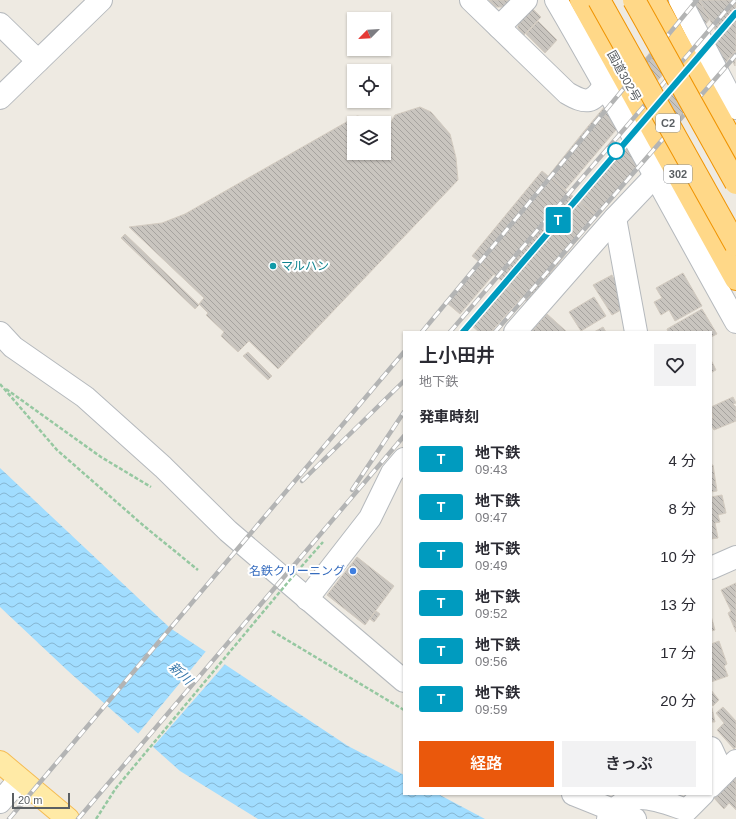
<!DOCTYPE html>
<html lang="ja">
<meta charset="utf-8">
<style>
:root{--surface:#fff;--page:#f2f2f3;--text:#2b2b33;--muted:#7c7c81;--accent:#ea580c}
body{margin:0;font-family:Arial,"Noto Sans JP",sans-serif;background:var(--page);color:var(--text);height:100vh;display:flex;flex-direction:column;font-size:15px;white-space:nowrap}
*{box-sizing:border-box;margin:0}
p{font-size:13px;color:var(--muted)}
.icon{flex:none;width:22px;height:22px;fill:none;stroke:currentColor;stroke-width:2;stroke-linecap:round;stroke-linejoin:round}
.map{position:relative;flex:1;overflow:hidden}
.drawer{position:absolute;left:403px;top:331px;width:309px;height:464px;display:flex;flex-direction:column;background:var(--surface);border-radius:0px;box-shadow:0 1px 3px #0004}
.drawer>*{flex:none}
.badge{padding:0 8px;border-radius:3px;font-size:14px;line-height:26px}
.needle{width:26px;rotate:246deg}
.controls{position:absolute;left:347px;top:12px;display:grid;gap:8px}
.controls a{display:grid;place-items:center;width:44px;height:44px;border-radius:0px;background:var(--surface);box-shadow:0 1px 3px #0004;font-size:20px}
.scale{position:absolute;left:12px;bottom:10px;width:58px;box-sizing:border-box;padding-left:4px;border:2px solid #5a5f63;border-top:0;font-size:11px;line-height:14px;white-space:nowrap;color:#5a5f63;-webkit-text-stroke:3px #fff;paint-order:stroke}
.map>.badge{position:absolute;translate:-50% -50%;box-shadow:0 0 0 2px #fff}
h2{padding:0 16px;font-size:15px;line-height:36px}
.round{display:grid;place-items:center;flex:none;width:42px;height:42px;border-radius:0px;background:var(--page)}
.overview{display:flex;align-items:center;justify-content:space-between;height:68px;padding:0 16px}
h1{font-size:19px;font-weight:600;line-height:30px}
.action{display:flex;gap:8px;margin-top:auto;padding:8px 16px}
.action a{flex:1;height:46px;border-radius:0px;background:var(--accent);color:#fff;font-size:16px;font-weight:600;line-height:46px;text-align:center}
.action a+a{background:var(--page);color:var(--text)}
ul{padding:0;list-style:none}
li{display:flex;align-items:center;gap:12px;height:48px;padding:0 16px}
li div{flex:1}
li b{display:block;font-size:15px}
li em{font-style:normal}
li .badge{min-width:44px;font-weight:700;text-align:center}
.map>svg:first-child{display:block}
.water{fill:url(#water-waves)}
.pier{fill:#eeeae2}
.building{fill:url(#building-back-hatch);stroke:#d3cbc0}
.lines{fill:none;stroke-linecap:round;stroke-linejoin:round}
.minor-casing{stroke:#b5b9bd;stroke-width:24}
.major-casing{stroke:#f5bc54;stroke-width:24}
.highway-casing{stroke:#f09300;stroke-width:24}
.path{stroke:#96c8a1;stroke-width:2.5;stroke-dasharray:4 2;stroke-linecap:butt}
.minor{stroke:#fff;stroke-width:22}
.major{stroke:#ffeaa6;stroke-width:22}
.highway{stroke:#ffd888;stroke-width:22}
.rail-casing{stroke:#b3b4b4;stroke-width:4.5}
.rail{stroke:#fff;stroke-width:3;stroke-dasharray:9;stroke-linecap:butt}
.highway-bridge-casing{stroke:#f09300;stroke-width:24;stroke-linecap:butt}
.path-bridge{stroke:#96c8a1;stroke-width:2.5;stroke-dasharray:4 2;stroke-linecap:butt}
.highway-bridge{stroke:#ffd888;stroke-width:22}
.line-casing{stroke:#fff;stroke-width:9}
.line{stroke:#009bbf;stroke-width:6}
.stop-dot{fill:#fff;stroke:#009bbf;stroke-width:2}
.culture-dot{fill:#0f9aa8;stroke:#fff;stroke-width:1.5}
.shop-dot{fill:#3f7fe0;stroke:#fff;stroke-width:1.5}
.labels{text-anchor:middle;stroke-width:4;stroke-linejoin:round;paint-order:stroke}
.shield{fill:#fff;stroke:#8c8f92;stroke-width:1}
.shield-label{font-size:11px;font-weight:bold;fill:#5a5f63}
.street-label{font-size:12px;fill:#5a5f63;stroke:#fff}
.culture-label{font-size:12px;fill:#0d838f;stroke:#fff;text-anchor:start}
.shop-label{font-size:12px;fill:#366cbe;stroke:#fff;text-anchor:end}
.water-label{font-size:13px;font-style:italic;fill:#3979ab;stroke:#fff}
</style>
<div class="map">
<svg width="736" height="819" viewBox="0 0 736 819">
<defs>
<pattern id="water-waves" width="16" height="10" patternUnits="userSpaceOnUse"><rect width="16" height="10" fill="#a1ddff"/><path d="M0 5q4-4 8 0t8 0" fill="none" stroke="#86b6d2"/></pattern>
<pattern id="building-back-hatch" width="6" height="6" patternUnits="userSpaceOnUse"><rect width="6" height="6" fill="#c9c5bf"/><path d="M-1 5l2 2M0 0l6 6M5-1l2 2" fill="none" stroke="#a6a39f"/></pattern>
</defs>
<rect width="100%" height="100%" fill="#eeeae2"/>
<path class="water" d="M0,468L170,628L348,746L404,775V794H438L485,819H258L180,771L67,670L0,607Z"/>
<path class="pier" d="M207,650L226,663L152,748L137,735Z"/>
<g class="building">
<path d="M489,0H511L504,7H496Z"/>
<path d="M694,0H726L460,314L447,303L585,130Z"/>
<path d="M699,0H736L735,66Z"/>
<path d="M531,7L541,17L524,35L518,28V21Z"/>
<path d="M736,12V50L634,171L491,332H479L471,325Z"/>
<path d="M538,21L557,40L545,53L526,34Z"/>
<path d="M420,107L431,112L450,134L456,158L458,180L278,369L249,341L238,352L221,336L224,332L206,315L208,313L199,304L204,298L129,227L162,223L185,214L357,116L368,118L372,123H354V153H384V135L395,115Z"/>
<path d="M542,171L597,216L527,302L472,256Z"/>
<path d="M125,234L199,305L195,309L121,238Z"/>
<path d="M683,273L702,306L675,321L669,310L661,315L654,302L662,298L656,288Z"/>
<path d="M612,275L613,278L618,275L626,307L612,315L593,285Z"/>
<path d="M594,297L606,316L581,331L569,312Z"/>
<path d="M702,309L717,334L711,337V332H668L667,329Z"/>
<path d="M547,314L567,332H531Z"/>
<path d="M603,327L606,332H594Z"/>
<path d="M248,352L272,376L268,380L243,356Z"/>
<path d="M711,360L716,370L712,372L711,375Z"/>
<path d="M733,397L736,403L733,404L736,407V421L714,430L711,425V418H713L711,407Z"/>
<path d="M711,465H713L717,491L711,492Z"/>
<path d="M722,495L726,513L718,515L720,522L715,523L718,538L711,539V497Z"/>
<path d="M357,557L394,586L365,625L327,595Z"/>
<path d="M736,583V632L728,613L731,611L721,590Z"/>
<path d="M376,611L380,614L374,622L370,619Z"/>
<path d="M711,616L715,630L711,631Z"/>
<path d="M719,641L727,664L724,666L728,676L711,682V644Z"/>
<path d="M711,690L719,700L713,706L711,704Z"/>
<path d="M723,707L736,721V747L734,749L717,730L724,723L716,713Z"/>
<path d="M712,708L715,722H711V709Z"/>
<path d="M736,776V810L729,803L724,809L714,798Z"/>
</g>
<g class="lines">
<defs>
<g id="minor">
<path d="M471,0L567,93C586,104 593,104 605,84"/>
<path d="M556,0C618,106 676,215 736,322"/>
<path d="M680,0L736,108"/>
<path d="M0,24L38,61"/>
<path d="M499,27L526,0"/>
<path d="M0,98L101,0"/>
<path d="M615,218L636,332"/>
<path d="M515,332L615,218L654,177"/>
<path d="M0,333L13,347L85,397L163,467L228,531L404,681"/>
<path d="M711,568L736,557"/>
<path d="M307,599L370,518L392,473L404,459"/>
<path d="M711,748L723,774"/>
<path d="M711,786L736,761"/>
<path d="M573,794L635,819"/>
<path d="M0,802L19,780"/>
<path d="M608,819C628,785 657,800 687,810L703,794"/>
</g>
<path id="major" d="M0,762L68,819"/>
<g id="highway">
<path d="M581,0L736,279"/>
<path d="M654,0L736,148"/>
</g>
</defs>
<use href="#minor" class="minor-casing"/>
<use href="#major" class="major-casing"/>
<use href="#highway" class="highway-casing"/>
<g class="path">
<path d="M0,384L57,450L144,526L198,570"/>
<path d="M6,389L101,457L151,487"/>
<path d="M301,567L323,542"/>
<path d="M272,631L404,710"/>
</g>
<use href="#minor" class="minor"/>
<use href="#major" class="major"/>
<use href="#highway" class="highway"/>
<defs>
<g id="rail">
<path d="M422,332L697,0"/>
<path d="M450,332L735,0"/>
<path d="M463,332L736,13"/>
<path d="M495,332L736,55"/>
<path d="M302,481L404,381"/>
<path d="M352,490L404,412"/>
<path d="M9,819L404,352"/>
<path d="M78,819L404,436"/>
</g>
</defs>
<use href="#rail" class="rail-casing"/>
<use href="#rail" class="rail"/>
<defs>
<g id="highway-bridge">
<path d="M599,0L736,245"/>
<path d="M634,0L736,183"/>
</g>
</defs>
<use href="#highway-bridge" class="highway-bridge-casing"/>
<path class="path-bridge" d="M96,819L116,788L299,569"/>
<use href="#highway-bridge" class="highway-bridge"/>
</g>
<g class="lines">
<defs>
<path id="line" d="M463,332L736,13"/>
</defs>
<use href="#line" class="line-casing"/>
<use href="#line" class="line"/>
</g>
<circle class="stop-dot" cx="616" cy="151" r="8"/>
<circle class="culture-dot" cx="273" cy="266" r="4"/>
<circle class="shop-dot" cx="353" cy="571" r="4"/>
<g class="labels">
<g class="shield">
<rect x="656" y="114" width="24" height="18" rx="3"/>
<rect x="664" y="165" width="28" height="18" rx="3"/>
</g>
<g class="shield-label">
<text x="668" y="127">C2</text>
<text x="678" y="178">302</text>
</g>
<g class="street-label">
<text transform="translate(624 76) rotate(61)" y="4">国道302号</text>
</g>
<g class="culture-label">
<text x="281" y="270">マルハン</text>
</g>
<g class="shop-label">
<text x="345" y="575">名鉄クリーニング</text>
</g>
<g class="water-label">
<text transform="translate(181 673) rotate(42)" y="5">新川</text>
</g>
</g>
</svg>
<div class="controls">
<a><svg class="needle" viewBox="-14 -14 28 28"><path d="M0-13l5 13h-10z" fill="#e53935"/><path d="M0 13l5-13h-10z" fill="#7c7c81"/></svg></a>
<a><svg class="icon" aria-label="locate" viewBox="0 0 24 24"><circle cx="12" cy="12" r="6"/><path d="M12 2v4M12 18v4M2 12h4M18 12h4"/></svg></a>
<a><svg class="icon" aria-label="layers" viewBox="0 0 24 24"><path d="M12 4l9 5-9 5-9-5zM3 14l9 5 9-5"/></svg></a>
</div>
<div class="scale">20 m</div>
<b class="badge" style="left:558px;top:220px;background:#009bbf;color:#fff">T</b>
<section class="drawer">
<div class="overview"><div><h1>上小田井</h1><p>地下鉄</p></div><a class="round"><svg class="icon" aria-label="heart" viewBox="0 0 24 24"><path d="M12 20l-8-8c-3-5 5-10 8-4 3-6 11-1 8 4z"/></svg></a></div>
<h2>発車時刻</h2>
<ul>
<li><span class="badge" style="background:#009bbf;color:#fff">T</span><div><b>地下鉄</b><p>09:43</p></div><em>4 分</em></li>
<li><span class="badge" style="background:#009bbf;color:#fff">T</span><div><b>地下鉄</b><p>09:47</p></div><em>8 分</em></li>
<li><span class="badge" style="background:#009bbf;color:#fff">T</span><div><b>地下鉄</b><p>09:49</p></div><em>10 分</em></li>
<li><span class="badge" style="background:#009bbf;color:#fff">T</span><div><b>地下鉄</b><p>09:52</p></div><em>13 分</em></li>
<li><span class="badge" style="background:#009bbf;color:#fff">T</span><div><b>地下鉄</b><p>09:56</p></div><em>17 分</em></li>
<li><span class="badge" style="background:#009bbf;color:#fff">T</span><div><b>地下鉄</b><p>09:59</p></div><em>20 分</em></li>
</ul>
<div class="action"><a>経路</a><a>きっぷ</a></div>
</section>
</div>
